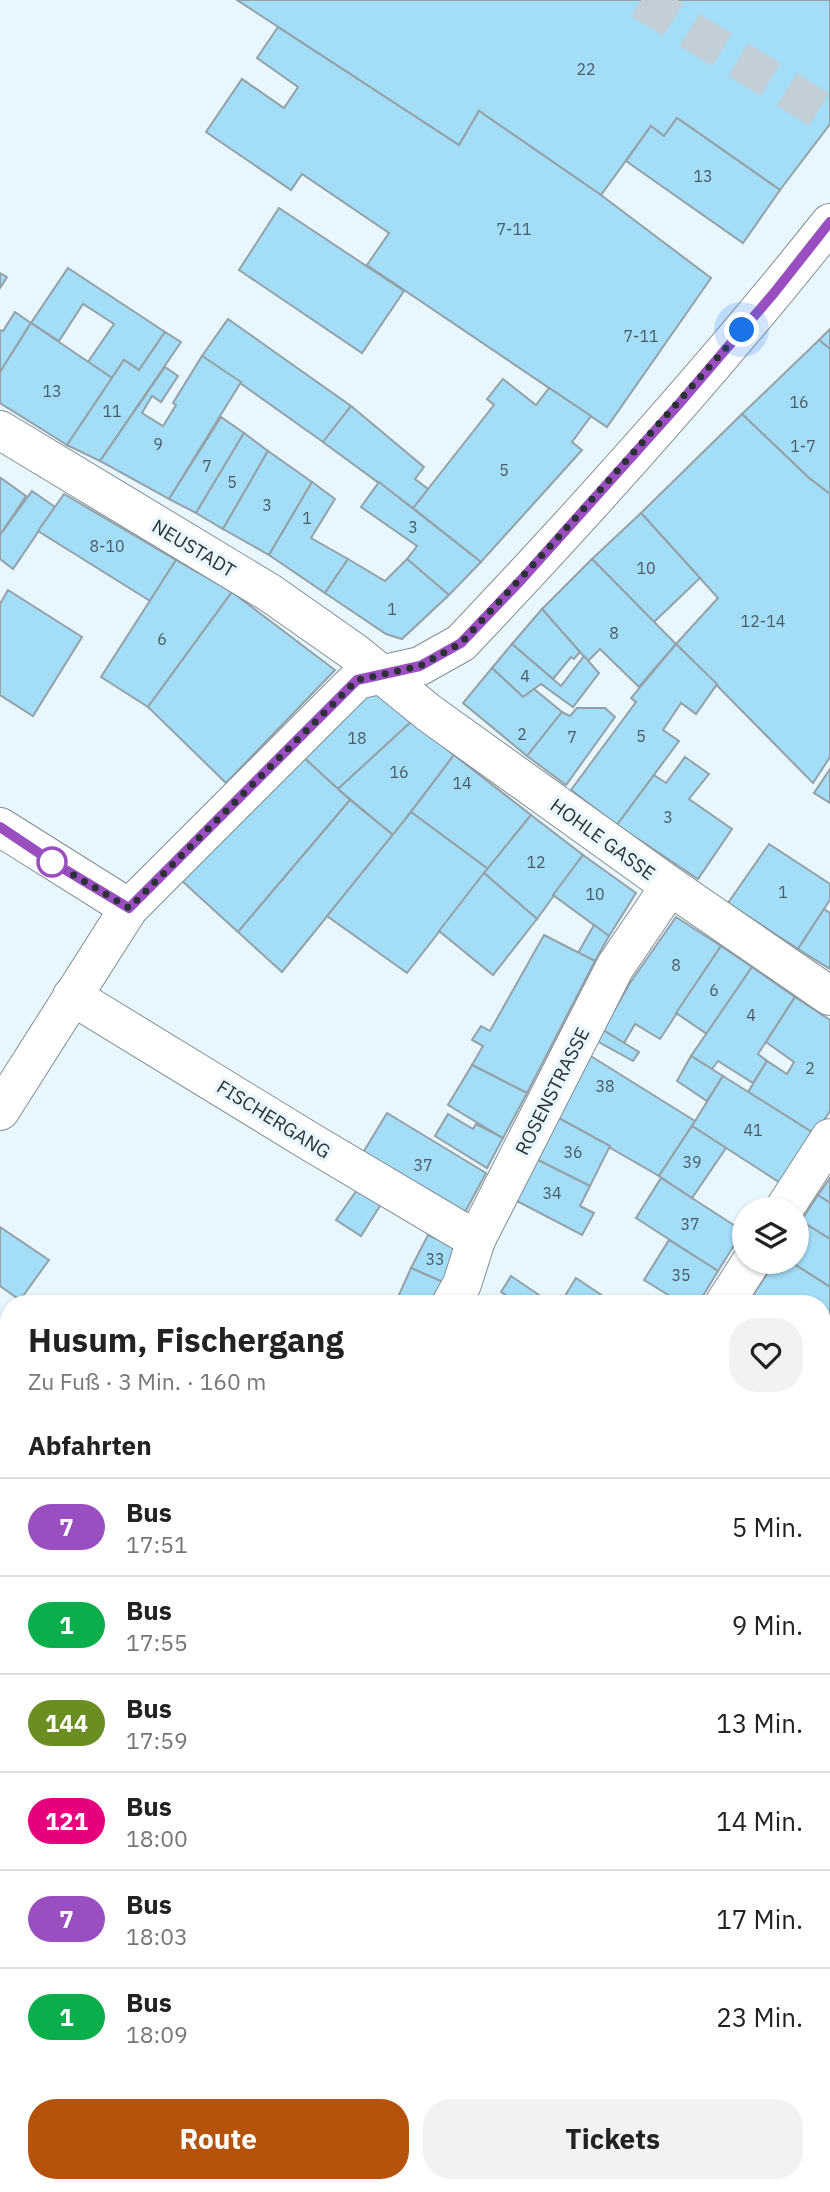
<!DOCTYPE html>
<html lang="de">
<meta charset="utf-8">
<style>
:root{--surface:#fff;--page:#f2f2f2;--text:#222;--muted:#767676;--line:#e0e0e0;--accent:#b45309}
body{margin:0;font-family:"IBM Plex Sans",sans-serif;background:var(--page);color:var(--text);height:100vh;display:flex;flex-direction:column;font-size:26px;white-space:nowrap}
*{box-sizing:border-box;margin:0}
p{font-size:23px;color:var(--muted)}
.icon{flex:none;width:38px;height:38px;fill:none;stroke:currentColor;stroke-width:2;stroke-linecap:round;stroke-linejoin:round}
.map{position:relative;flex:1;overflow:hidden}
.panel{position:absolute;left:0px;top:1295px;width:831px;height:898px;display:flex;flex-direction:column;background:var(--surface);border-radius:28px 28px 0 0;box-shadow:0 2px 5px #0004}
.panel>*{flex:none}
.badge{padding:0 14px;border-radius:23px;font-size:24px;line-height:46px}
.controls{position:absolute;left:732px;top:1197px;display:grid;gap:14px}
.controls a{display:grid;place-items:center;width:77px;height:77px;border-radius:50%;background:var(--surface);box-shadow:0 2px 5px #0004;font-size:35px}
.you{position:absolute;width:35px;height:35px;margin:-18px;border:5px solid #fff;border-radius:50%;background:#1a73e8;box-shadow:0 0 0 10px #1a73e833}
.map>.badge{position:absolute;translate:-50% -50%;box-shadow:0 0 0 4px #fff}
h2{padding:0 28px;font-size:26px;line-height:63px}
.round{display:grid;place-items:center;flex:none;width:74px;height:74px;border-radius:28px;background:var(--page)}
.overview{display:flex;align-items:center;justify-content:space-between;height:119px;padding:0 28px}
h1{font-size:33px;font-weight:700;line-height:52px}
.button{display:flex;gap:14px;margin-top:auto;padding:14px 28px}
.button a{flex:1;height:80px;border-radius:28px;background:var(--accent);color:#fff;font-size:28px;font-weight:700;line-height:80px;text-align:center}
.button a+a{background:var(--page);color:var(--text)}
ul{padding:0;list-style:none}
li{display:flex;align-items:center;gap:21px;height:98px;padding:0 28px;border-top:2px solid var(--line)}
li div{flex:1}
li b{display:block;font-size:26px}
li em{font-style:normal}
li .badge{min-width:77px;font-weight:700;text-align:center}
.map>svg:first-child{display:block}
.water{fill:#ed9478}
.building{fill:#a3ddf8;stroke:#94a1a7;stroke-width:2}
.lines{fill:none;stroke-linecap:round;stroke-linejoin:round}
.street-tunnel{stroke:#c2cfd6;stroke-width:38;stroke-dasharray:38 19;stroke-linecap:butt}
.street-casing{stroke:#818e94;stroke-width:40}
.street{stroke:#fff;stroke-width:38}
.line-casing{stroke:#fff;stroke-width:16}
.line{stroke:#9a4fc0;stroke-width:10}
.walk{stroke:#2b3134;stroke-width:7;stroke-dasharray:0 12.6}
.stop-dot{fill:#fff;stroke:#9a4fc0;stroke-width:3.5}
.labels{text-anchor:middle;stroke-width:7;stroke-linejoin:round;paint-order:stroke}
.number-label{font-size:16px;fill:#495c65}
.street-label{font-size:19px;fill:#2b3134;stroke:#e8f7fe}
</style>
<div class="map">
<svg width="830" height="2192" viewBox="0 0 830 2192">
<rect width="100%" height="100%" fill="#e8f7fe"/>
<path class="water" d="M830,1818V2192H593L599,2184H822V1831Z"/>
<g class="building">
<path d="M237,0H830V124L780,190L677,118L664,136L651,126L601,195L479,111L459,145Z"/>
<path d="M278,27L459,145L479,111L601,195L711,278L607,427L367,265L389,233L302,174L291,190L206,132L242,79L284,108L298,87L257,58Z"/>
<path d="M677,118L780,190L743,243L626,161L651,126L664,136Z"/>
<path d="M279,208L404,291L362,353L239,270Z"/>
<path d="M68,268L165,332L139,370L124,360L112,378L88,362L114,324L83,304L59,341L31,323Z"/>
<path d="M0,273L7,277L0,288Z"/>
<path d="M15,312L31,323L0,372V330L3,331Z"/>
<path d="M228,319L351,406L323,442L202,356Z"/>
<path d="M31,323L112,378L67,445L0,403V372Z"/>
<path d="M830,329V349L819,340Z"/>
<path d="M165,332L181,342L100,461L67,445L124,360L139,370Z"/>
<path d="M819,340L830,349V494L809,478L742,414Z"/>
<path d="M202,356L241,382L169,499L100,461L165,367L178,376L161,402L152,396L142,413L163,426L176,405L173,403Z"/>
<path d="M503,379L536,405L549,388L591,416L572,442L582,450L481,562L413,508L494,405L487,399Z"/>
<path d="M351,406L424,467L415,479L428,489L413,508L323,442Z"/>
<path d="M742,414L809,478L830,494V757L813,783L676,644L718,598L641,513Z"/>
<path d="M221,417L244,433L196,513L169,499Z"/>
<path d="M244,433L268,451L223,529L196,513Z"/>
<path d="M268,451L312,482L269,555L223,529Z"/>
<path d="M1,478L26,496L0,535V481Z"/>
<path d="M312,482L335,499L311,538L348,559L325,593L269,555Z"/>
<path d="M379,482L481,562L449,595L407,559L417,546L361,507Z"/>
<path d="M32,491L55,507L13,569L0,559V535Z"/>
<path d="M64,494L176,560L150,601L38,531Z"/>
<path d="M641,513L700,578L654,622L592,559Z"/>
<path d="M348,559L385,581L407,559L449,595L402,639L386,634L325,593Z"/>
<path d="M592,559L676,644L639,687L600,649L588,661L542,609Z"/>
<path d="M176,560L232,592L148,707L101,677Z"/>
<path d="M8,590L82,637L33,716L0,695V604Z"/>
<path d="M232,592L335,670L226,783L148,707Z"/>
<path d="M542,609L580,652L574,659L571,657L553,679L512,644Z"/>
<path d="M512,644L561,686L584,656L599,673L573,707L541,684L523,697L492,668Z"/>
<path d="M676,644L717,684L696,714L681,703L663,730L679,741L617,825L571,790L636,702L631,698Z"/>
<path d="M492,668L523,697L534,689L562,712L527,756L463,703Z"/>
<path d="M375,689L412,721L338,789L302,756Z"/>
<path d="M577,708H605L615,717L566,785L527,756L562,712L570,716Z"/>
<path d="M412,721L454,755L393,835L338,789Z"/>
<path d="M454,755L531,815L488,869L411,812Z"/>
<path d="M302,756L350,800L238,932L182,881Z"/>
<path d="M685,757L709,774L689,799L732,829L698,879L617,825L654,775L666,783Z"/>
<path d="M830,769V803L814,793Z"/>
<path d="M350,800L393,835L282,972L238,932Z"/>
<path d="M411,812L488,869L407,973L327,916Z"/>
<path d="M531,815L583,855L537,919L484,873Z"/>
<path d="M769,844L830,884V900L798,949L728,903Z"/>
<path d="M583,855L636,893L609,936L553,895Z"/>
<path d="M484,873L537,919L493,975L439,931Z"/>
<path d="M824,909L830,913V969L798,949Z"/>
<path d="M676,917L721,946L660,1039L635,1024L624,1043L603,1030L630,983Z"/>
<path d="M594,925L609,936L595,961L578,953Z"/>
<path d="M544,935L595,961L527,1093L472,1065L483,1046L472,1040L481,1026L490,1031Z"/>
<path d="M721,946L752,967L707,1034L676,1013Z"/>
<path d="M752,967L795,997L758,1054L767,1061L753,1083L718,1061L712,1069L691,1056Z"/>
<path d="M795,997L830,1020V1111L815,1134L748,1092L767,1061L787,1074L794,1062L766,1042Z"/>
<path d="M603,1030L639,1052L633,1061L597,1041Z"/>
<path d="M589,1055L695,1121L659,1176L557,1117Z"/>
<path d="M691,1056L723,1076L707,1101L677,1081Z"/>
<path d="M472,1065L527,1093L503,1138L448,1105Z"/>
<path d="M723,1076L815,1134L782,1184L692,1126Z"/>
<path d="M387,1113L486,1173L463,1216L361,1156Z"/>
<path d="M448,1114L473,1129L476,1124L503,1138L487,1168L435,1136Z"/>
<path d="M557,1117L610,1146L590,1186L536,1159Z"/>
<path d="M692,1126L726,1148L692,1198L659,1176Z"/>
<path d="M536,1159L590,1186L580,1206L594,1213L582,1235L515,1200Z"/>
<path d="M661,1178L743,1231L718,1271L636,1218Z"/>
<path d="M830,1178V1203L818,1195Z"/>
<path d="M359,1187L383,1201L361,1236L336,1220Z"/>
<path d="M818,1195L830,1203V1239L801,1221Z"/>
<path d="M801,1221L830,1239V1287L791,1262H796V1229Z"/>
<path d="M0,1227L49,1260L20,1300L0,1286Z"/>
<path d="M428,1235L460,1249L443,1282L411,1268Z"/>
<path d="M669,1240L718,1271L698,1304H683L644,1280Z"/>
<path d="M775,1262H791L830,1287V1324L827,1322L822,1329V1304H747Z"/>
<path d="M411,1268L443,1282L432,1304H411L398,1297Z"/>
<path d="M511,1276L539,1295L533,1304H519L501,1292Z"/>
<path d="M576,1278L615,1304H560Z"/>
<path d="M113,1297L124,1304H109Z"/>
<path d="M398,1297L411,1304H394Z"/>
<path d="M0,1437L9,1445V1482L0,1475Z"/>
<path d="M822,1549L830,1554V1646L822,1657Z"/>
<path d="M0,1569L9,1576V1588L0,1598Z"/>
<path d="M0,1817L9,1825V1835L0,1844Z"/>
<path d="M9,1835V1885L0,1894V1844Z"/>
<path d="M9,1885V1938L0,1930V1894Z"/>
<path d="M0,1977L9,1985V2008L0,2020Z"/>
<path d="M5,2066L9,2069V2100L0,2094V2073Z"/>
<path d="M281,2184H383L392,2192H290Z"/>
<path d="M388,2184H441L433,2192H392L386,2186Z"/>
</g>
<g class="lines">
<path class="street-tunnel" d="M641,0L830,116"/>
<defs>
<g id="street">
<path d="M0,430L270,593L354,652L429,713L670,886L830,996"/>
<path d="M0,827L129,908"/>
<path d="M72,996L309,1141L476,1240"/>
<path d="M0,1111L129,908L357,680L420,666L461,643C589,508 714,369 830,223"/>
<path d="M784,1209L830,1138"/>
<path d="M451,1304L462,1284L476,1240L615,967L670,886"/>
<path d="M724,1304L751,1262"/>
<path d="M822,1542L830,1547"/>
<path d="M0,1758L9,1754"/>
<path d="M822,1758L830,1747"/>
<path d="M0,1967L9,1974"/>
<path d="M249,2184L257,2192"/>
<path d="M102,2192L108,2184"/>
<path d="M504,2192L511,2184"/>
</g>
</defs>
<use href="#street" class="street-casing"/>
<use href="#street" class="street"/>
</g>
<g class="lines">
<defs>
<path id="line" d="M0,827L54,863L129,908L357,680L420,666L461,643L522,579L678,405L774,293L830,222"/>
</defs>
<use href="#line" class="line-casing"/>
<use href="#line" class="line"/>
<path class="walk" d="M52,862L129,908L357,680L420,666L461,643L556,540L742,330"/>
</g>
<circle class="stop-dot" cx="52" cy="862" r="14"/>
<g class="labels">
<g class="number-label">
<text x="586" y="75">22</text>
<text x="703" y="182">13</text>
<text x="514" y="235">7-11</text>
<text x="641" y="342">7-11</text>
<text x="52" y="397">13</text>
<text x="799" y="408">16</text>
<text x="112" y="417">11</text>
<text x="158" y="450">9</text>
<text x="803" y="452">1-7</text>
<text x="207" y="472">7</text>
<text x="504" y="476">5</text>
<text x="232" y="488">5</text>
<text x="267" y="511">3</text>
<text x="307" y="524">1</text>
<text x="413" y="533">3</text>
<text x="107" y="552">8-10</text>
<text x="646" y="574">10</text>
<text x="392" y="615">1</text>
<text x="763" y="627">12-14</text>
<text x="614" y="639">8</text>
<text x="162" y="645">6</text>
<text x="525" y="682">4</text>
<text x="522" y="740">2</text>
<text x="641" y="742">5</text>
<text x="572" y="743">7</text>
<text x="357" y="744">18</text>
<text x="399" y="778">16</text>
<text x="462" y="789">14</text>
<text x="668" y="823">3</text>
<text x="536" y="868">12</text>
<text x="783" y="898">1</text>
<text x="595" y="900">10</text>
<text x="676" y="971">8</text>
<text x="714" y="996">6</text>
<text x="751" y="1021">4</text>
<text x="810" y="1074">2</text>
<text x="605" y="1092">38</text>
<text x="753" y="1136">41</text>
<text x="573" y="1158">36</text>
<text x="692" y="1168">39</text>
<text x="423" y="1171">37</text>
<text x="552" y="1199">34</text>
<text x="690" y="1230">37</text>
<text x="435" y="1265">33</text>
<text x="681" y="1281">35</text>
</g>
<g class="street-label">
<text transform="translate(194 548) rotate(31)" y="7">NEUSTADT</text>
<text transform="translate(603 839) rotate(36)" y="7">HOHLE GASSE</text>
<text transform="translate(552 1091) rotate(-63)" y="7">ROSENSTRASSE</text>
<text transform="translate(274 1119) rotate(32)" y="7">FISCHERGANG</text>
</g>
</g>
</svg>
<div class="controls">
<a><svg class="icon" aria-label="layers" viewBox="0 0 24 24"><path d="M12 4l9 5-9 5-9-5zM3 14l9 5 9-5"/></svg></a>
</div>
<div class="you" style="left:742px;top:330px"></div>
<section class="panel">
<div class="overview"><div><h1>Husum, Fischergang</h1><p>Zu Fuß · 3 Min. · 160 m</p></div><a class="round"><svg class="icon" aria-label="heart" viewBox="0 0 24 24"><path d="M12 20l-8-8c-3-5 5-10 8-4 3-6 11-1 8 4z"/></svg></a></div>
<h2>Abfahrten</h2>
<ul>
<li><span class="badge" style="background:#9a4fc0;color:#fff">7</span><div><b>Bus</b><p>17:51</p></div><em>5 Min.</em></li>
<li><span class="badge" style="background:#0aae4b;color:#fff">1</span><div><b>Bus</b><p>17:55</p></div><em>9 Min.</em></li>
<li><span class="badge" style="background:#6b8e23;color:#fff">144</span><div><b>Bus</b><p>17:59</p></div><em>13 Min.</em></li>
<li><span class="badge" style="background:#e6007e;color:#fff">121</span><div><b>Bus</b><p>18:00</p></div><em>14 Min.</em></li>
<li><span class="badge" style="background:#9a4fc0;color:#fff">7</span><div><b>Bus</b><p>18:03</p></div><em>17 Min.</em></li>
<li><span class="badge" style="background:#0aae4b;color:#fff">1</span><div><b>Bus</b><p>18:09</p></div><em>23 Min.</em></li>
</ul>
<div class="button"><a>Route</a><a>Tickets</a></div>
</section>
</div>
